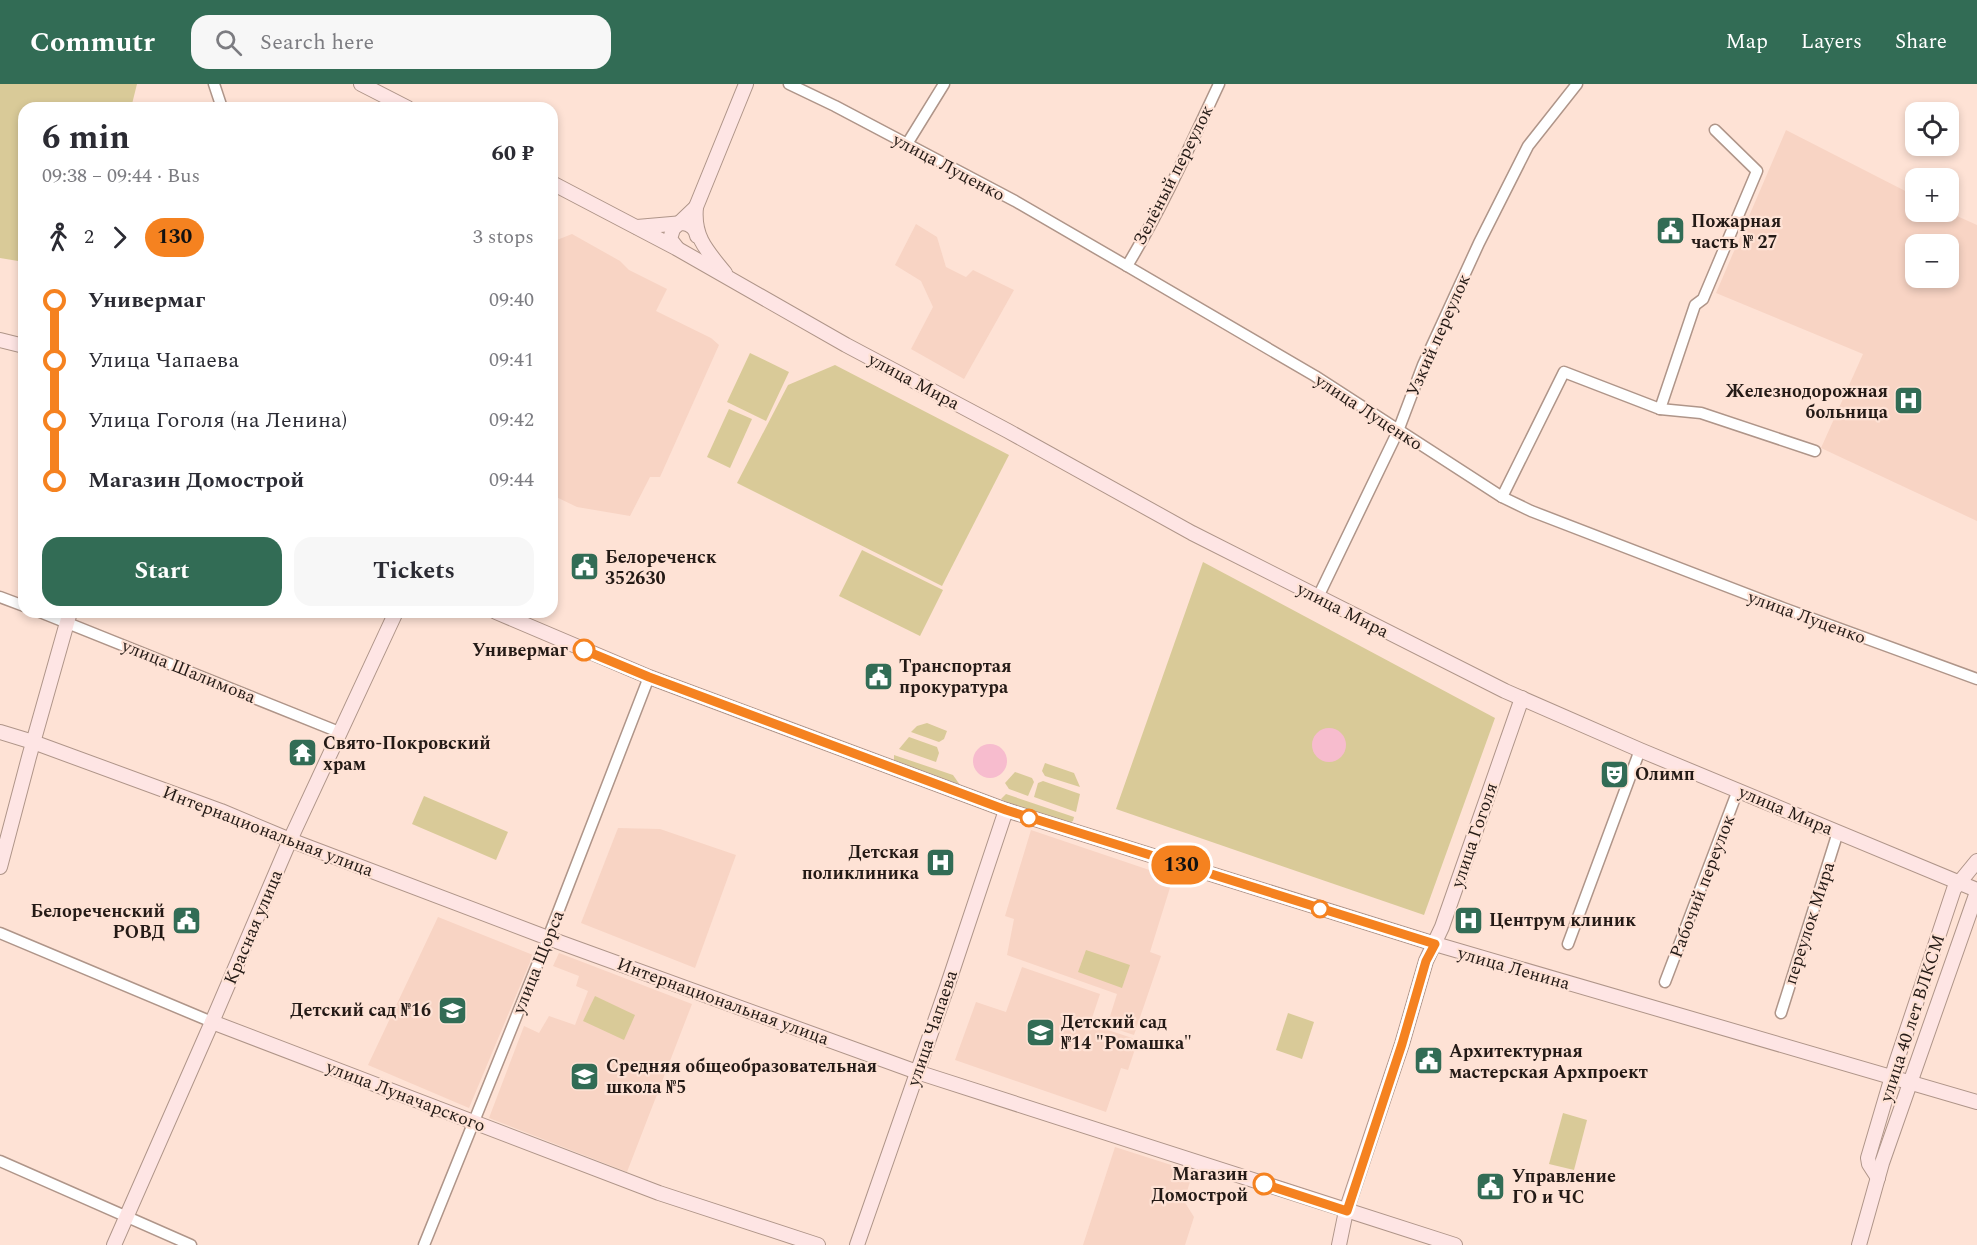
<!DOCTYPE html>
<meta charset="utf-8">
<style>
:root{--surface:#fff;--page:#f7f7f7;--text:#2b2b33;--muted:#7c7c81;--accent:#326c55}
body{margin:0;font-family:Spectral,serif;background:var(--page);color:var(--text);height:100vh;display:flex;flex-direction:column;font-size:22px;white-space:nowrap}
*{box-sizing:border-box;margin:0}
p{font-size:20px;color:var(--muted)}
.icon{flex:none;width:33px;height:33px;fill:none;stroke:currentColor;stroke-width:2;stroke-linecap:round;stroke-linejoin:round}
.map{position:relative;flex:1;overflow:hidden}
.panel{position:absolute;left:18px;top:18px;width:540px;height:516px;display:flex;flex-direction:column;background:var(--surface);border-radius:18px;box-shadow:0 3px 9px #0003}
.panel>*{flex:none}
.badge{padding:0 12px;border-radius:20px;font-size:21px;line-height:39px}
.tools{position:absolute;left:1905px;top:18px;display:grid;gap:12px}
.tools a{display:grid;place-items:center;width:54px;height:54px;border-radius:12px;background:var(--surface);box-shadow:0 3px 9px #0003;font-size:30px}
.map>.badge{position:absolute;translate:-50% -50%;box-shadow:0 0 0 3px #fff}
.legs{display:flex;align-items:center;gap:9px;height:66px;padding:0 24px;font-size:20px}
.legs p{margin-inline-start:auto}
.summary{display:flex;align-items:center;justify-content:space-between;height:102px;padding:0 24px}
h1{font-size:33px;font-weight:700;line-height:45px}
.primary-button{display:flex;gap:12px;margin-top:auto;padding:12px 24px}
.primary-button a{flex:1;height:69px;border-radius:18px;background:var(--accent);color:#fff;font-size:24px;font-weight:700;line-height:69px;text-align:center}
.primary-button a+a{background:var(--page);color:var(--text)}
ul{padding:0 24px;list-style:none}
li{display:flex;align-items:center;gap:21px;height:60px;font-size:22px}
li i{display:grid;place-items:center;width:9px;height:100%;margin:0 8px;background:currentColor}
li i::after{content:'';width:15px;height:15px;margin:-8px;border:4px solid;border-radius:50%;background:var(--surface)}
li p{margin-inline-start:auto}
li:first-child i{background:linear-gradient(#0000 50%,currentColor 0)}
li:last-child i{background:linear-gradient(currentColor 50%,#0000 0)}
header{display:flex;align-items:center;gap:36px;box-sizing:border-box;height:84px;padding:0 30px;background:var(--accent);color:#fff}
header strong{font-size:28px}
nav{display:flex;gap:33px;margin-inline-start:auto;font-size:21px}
.search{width:420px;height:54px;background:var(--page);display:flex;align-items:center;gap:15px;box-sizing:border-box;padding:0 21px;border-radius:18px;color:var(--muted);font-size:22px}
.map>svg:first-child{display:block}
.built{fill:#f8d4c4;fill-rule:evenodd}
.green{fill:#d9ca98}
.water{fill:#f7bcce}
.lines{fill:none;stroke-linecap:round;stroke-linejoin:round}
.street-casing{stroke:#af9589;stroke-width:13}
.secondary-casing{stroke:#af9589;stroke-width:16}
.street{stroke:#fff;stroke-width:10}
.secondary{stroke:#fee5e4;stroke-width:14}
.line-1-casing{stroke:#fff;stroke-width:14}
.line-1{stroke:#f58220;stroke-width:9}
.stop-1-dot{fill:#fff;stroke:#f58220;stroke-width:3}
.labels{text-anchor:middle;stroke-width:4.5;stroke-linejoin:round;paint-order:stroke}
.street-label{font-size:18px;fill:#241a16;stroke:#fee2d5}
.poi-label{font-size:18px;font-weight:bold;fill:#241a16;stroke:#fee2d5;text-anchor:start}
.stop-label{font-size:18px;font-weight:bold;fill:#241a16;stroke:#fee2d5;text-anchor:end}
</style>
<header>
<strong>Commutr</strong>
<div class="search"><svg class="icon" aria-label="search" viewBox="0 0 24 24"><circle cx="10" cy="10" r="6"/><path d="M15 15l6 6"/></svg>Search here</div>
<nav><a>Map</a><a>Layers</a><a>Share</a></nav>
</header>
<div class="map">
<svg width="1977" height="1161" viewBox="0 0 1977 1161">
<rect width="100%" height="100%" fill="#fee2d5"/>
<g class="built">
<path d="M1786,46L1915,112L1916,128H1948L1977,141V437L1821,364L1863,270L1716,209ZM1916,160H1948V194H1916Z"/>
<path d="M916,140L937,153L946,183L966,193L973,186L1014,206L964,295L911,265L933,223L921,197L895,181Z"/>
<path d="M572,150L620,177L629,186L667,205L656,227L711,254L719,261L660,393H650L630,432L577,423L552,411V158Z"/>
<path d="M618,744L660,745L736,771L695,884L581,839Z"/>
<path d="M1031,746L1173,794L1150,868L1161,872L1134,951L1107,942L1117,910L1007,871L1014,835L1005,832Z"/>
<path d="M438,833L533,871L469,1024L368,981Z"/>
<path d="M559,869L692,920L627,1088L489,1034L524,942L539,949L549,932L575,941L588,907L576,902L579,892L553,882Z"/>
<path d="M1022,883L1100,910L1090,940L1138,956L1128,986L1121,984L1106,1028L955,976L976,918L1006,928Z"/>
<path d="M1115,1063L1193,1088L1184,1117L1194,1133L1185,1161H1083Z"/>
</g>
<g class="green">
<path d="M0,0H137L131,24H24V178L0,174Z"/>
<path d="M750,269L789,288L766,337L727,318Z"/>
<path d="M835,281L1009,371L942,502L737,399L788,301Z"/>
<path d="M729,325L752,335L730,384L707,373Z"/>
<path d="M862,466L943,506L920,552L839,512Z"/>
<path d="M1203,478L1495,634L1424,831L1116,725Z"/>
<path d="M927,639L947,647L944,655L939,658L911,648L917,642Z"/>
<path d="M909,653L937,663L939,669L936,678L899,665Z"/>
<path d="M894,671L953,691L960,701L943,699L896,681L894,676Z"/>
<path d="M1045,679L1074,689L1080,703L1045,692L1042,687Z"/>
<path d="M1015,688L1032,694L1034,698L1028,712L1009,705L1005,699Z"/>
<path d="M1043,697L1080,710L1076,728L1034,713L1038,699Z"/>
<path d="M1006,710L1074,733L1073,737L1067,740L1021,727L1001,715Z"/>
<path d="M424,712L508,748L496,776L412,740Z"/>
<path d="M1086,866L1130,881L1122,904L1078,888Z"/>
<path d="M595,912L635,931L624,956L583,937Z"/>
<path d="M1288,929L1314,938L1302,975L1276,966Z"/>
<path d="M1563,1029L1587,1036L1574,1086L1549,1080Z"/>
</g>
<g class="water">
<circle cx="1329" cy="661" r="17"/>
<circle cx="990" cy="677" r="17"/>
</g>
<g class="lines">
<defs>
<g id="street">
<path d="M214,0L222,24"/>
<path d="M789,0L835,22L1015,117L1127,182L1315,292L1502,413L1531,427L1783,524L1977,595"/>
<path d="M907,60L944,0"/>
<path d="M1127,182C1162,124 1190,62 1219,0"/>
<path d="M1660,325L1701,329L1815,367"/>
<path d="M1502,413L1564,288L1660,325L1695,221L1703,215L1757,87L1715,46"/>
<path d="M0,513L24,522"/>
<path d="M1318,513L1398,347L1423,281L1479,159L1528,62L1577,0"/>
<path d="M40,528L339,648"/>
<path d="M0,849L212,938"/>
<path d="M1568,860L1640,666"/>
<path d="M1665,898L1738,706"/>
<path d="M1781,929L1838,748"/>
<path d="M0,1077L191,1161"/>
<path d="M424,1161L548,854L649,593"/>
</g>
<g id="secondary">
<path d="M361,0L408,24"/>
<path d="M552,99L676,164L846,261L1008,347L1192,449L1505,607L1640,666L1977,806"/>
<path d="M637,143L683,139C691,140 696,144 697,152"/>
<path d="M677,164L670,155L673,145L696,123"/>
<path d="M725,189C707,167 693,153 696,123L746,0"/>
<path d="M0,256L24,262"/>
<path d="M496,528L649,593L1006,726L1435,860L1977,1018"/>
<path d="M0,648L33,658L221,727L290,756L548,854L917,988L1455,1161"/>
<path d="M0,783L29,673L70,528"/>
<path d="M212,938L659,1109L818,1161"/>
<path d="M1878,1094L1869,1080L1868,1074L1896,979L1954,805L1977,777"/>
<path d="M114,1161L212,938L290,756L396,528"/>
<path d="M857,1161L947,903L1006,726"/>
<path d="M1339,1161L1346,1127L1402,960L1426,877L1442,843L1522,614"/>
<path d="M1859,1161L1882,1079L1977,808"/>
</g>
</defs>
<use href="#street" class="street-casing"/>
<use href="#secondary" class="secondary-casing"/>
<use href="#street" class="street"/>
<use href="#secondary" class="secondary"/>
</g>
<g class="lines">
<defs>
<path id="line-1" d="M584,566L649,593L1006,726L1435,860L1426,877L1402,960L1347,1127L1264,1100"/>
</defs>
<use href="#line-1" class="line-1-casing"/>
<use href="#line-1" class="line-1"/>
</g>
<defs>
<symbol id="civic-square" viewBox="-11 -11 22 22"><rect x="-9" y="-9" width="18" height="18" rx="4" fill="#326c55" stroke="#fee2d5"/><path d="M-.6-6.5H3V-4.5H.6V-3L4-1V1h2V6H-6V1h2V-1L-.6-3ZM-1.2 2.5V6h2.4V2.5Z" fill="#fff"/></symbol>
<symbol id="hospital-square" viewBox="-11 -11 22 22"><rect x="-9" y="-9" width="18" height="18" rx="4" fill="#326c55" stroke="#fee2d5"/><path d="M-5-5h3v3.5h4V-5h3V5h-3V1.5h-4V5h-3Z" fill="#fff"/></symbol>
<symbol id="temple-square" viewBox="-11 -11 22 22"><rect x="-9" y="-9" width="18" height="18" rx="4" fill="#326c55" stroke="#fee2d5"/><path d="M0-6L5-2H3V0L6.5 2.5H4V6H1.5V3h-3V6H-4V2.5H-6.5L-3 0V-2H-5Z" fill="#fff"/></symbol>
<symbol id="theatre-square" viewBox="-11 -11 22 22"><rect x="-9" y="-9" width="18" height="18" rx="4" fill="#326c55" stroke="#fee2d5"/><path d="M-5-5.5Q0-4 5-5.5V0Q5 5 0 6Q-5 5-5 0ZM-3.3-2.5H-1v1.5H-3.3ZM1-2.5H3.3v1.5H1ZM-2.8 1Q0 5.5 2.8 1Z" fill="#fff"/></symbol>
<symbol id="school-square" viewBox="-11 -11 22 22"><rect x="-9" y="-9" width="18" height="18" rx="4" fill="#326c55" stroke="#fee2d5"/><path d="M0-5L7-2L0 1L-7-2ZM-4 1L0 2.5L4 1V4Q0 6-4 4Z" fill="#fff"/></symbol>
</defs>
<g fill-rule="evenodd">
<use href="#civic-square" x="1654" y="130" width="33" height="33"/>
<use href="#hospital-square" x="1892" y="300" width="33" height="33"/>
<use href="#civic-square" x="568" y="466" width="33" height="33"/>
<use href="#civic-square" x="862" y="576" width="33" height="33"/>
<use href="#temple-square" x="286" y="652" width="33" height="33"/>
<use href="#theatre-square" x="1598" y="674" width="33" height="33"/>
<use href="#hospital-square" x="924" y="762" width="33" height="33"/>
<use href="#hospital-square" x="1452" y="820" width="33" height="33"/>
<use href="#civic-square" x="170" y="820" width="33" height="33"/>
<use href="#school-square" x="436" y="910" width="33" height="33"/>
<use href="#school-square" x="1024" y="932" width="33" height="33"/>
<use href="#civic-square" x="1412" y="960" width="33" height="33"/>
<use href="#school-square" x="568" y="976" width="33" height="33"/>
<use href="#civic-square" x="1474" y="1086" width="33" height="33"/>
</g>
<g class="stop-1-dot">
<circle cx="584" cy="566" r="10"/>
<circle cx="1029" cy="734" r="8"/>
<circle cx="1320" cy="825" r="8"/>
<circle cx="1264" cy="1100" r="10"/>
</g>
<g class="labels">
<g class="street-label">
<text transform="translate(949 83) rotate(28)" y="6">улица Луценко</text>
<text transform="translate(1173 91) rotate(-63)" y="6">Зелёный переулок</text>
<text transform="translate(1438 251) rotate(-66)" y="6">Узкий переулок</text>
<text transform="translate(914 297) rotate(28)" y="6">улица Мира</text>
<text transform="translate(1369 328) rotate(33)" y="6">улица Луценко</text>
<text transform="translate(1343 526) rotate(27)" y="6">улица Мира</text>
<text transform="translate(1807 533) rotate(20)" y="6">улица Луценко</text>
<text transform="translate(189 587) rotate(22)" y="6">улица Шалимова</text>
<text transform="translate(1786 726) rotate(23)" y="6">улица Мира</text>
<text transform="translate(268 747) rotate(21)" y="6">Интернациональная улица</text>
<text transform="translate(1474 751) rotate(-71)" y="6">улица Гоголя</text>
<text transform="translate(1702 802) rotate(-69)" y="6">Рабочий переулок</text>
<text transform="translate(1809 839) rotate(-72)" y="6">переулок Мира</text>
<text transform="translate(253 843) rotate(-67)" y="6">Красная улица</text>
<text transform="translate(538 878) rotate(-68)" y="6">улица Щорса</text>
<text transform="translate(1514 884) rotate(16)" y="6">улица Ленина</text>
<text transform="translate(723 917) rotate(20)" y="6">Интернациональная улица</text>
<text transform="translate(1912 934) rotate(-72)" y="6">улица 40 лет ВЛКСМ</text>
<text transform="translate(932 944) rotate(-71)" y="6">улица Чапаева</text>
<text transform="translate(406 1012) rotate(21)" y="6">улица Луначарского</text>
</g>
<g class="poi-label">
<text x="1691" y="143">Пожарная<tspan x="1691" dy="21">часть № 27</tspan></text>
<text x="1888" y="313" text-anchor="end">Железнодорожная<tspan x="1888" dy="21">больница</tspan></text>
<text x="605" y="479">Белореченск<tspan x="605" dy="21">352630</tspan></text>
<text x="899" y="588">Транспортая<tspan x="899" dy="21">прокуратура</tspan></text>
<text x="323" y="665">Свято-Покровский<tspan x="323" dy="21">храм</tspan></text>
<text x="1635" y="696">Олимп</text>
<text x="919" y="774" text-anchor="end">Детская<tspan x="919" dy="21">поликлиника</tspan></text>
<text x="165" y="833" text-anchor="end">Белореченский<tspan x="165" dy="21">РОВД</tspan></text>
<text x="1489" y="842">Центрум клиник</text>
<text x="431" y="932" text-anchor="end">Детский сад №16</text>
<text x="1061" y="944">Детский сад<tspan x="1061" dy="21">№14 "Ромашка"</tspan></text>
<text x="1449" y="973">Архитектурная<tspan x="1449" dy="21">мастерская Архпроект</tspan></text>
<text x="606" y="988">Средняя общеобразовательная<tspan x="606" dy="21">школа №5</tspan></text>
<text x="1512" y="1098">Управление<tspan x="1512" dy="21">ГО и ЧС</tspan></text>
</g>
<g class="stop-label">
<text x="568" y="572">Универмаг</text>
<text x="1248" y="1096">Магазин<tspan x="1248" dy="21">Домострой</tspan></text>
</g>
</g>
</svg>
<div class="tools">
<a><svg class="icon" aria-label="locate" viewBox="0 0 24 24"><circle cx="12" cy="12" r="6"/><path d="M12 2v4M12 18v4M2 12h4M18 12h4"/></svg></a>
<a>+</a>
<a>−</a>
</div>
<b class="badge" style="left:1181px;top:781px;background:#f58220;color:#111">130</b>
<section class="panel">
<div class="summary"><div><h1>6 min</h1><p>09:38 – 09:44 · Bus</p></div><b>60 ₽</b></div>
<div class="legs"><svg class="icon" aria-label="walk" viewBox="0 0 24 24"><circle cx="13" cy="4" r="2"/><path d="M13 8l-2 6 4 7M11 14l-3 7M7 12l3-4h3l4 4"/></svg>2<svg class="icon" aria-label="forward" viewBox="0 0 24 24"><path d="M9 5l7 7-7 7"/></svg><b class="badge" style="background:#f58220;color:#111">130</b><p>3 stops</p></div>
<ul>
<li><i style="color:#f58220"></i><b>Универмаг</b><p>09:40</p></li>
<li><i style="color:#f58220"></i><span>Улица Чапаева</span><p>09:41</p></li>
<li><i style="color:#f58220"></i><span>Улица Гоголя (на Ленина)</span><p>09:42</p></li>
<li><i style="color:#f58220"></i><b>Магазин Домострой</b><p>09:44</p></li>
</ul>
<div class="primary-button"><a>Start</a><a>Tickets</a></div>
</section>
</div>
